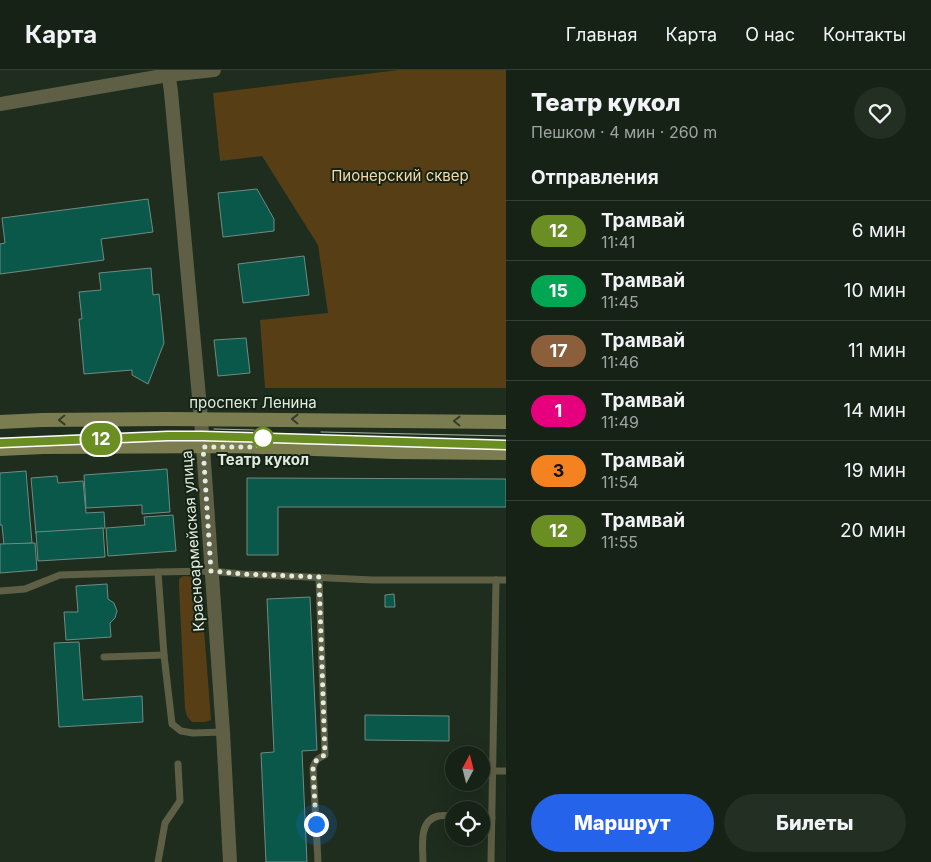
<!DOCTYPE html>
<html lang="ru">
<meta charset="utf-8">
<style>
:root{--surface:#162216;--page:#232f23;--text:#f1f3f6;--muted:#9ea4a1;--line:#353f35;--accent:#2563eb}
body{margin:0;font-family:Inter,sans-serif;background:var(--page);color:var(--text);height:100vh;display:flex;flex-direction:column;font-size:19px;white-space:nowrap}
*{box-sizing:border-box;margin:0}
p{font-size:16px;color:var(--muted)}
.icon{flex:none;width:28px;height:28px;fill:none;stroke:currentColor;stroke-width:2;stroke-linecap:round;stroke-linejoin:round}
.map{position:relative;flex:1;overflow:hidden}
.panel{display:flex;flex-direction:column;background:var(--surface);width:425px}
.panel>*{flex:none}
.badge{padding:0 10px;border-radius:16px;font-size:18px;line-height:32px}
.needle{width:32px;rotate:7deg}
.controls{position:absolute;left:445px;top:676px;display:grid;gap:10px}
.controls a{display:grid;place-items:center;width:45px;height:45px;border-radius:50%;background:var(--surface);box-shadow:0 5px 20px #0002,0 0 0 1px var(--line);font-size:25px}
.you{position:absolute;width:25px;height:25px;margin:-12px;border:4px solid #fff;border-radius:50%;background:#1a73e8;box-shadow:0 0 0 8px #1a73e833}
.map>.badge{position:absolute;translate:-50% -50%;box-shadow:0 0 0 2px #fff}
h2{padding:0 25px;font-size:19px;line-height:45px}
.round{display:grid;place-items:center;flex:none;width:52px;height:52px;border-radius:26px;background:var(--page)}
.head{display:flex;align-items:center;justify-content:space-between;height:85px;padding:0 25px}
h1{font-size:24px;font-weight:800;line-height:38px}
.cta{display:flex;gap:10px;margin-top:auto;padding:10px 25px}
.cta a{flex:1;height:58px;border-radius:30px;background:var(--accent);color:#fff;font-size:20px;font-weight:800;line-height:58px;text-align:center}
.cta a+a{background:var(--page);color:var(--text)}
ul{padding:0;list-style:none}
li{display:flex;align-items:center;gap:15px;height:60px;padding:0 25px;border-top:1px solid var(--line)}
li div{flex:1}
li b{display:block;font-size:19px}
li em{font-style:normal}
li .badge{min-width:55px;font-weight:700;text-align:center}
header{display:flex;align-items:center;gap:30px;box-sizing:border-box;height:70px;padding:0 25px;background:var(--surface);border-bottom:1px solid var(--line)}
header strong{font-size:24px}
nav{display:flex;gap:28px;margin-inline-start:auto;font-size:18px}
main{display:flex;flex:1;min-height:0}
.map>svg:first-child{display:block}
.green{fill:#573e14}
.building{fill:#09584a;stroke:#6f8b84}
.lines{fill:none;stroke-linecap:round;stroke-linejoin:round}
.service{stroke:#5e5f44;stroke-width:7}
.minor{stroke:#5e5f44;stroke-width:14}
.tertiary{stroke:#5e5f44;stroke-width:14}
.secondary{stroke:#7b7d51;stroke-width:14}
.tram{stroke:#a9b4a8;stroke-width:1}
.oneway{stroke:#343e26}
.line-casing{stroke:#fff;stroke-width:11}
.line{stroke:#6b8e23;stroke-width:8}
.walk{stroke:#e1ebe0;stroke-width:5;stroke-dasharray:0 9}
.stop-dot{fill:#fff;stroke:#6b8e23;stroke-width:2.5}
.labels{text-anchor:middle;stroke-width:4;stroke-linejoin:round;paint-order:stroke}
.park-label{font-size:15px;fill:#f8d6a6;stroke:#152314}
.street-label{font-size:15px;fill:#e1ebe0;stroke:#152314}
.stop-label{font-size:15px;font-weight:bold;fill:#e1ebe0;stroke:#152314}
</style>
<header>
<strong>Карта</strong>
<nav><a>Главная</a><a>Карта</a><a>О нас</a><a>Контакты</a></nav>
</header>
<main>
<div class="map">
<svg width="506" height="792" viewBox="0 0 506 792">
<rect width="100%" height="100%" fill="#1e2d1e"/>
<g class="green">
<path d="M398,0H506V318H265L260,250L328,243L318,175L262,86L220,91L213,23Z"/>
<path d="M183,506L200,507L211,650L205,652H192L187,646L185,639L179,517V509Z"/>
</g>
<g class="building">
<path d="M257,119L274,149V161L223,167L218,123Z"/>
<path d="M148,129L153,162L101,169L104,190L0,204V174L5,173L2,148Z"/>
<path d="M304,186L309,225L243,233L238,194Z"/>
<path d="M151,198L153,225L159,224L164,273L148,314L132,305V300L84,304L79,249H82L79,222L101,220L99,203Z"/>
<path d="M246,268L250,303L218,306L214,270Z"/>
<path d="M167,399L170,442L142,444V435L86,438L84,405Z"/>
<path d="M26,401L32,473L4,475L2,455H0V403Z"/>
<path d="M57,406L58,413L83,411L86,443L104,442L105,458L36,464L31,408Z"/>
<path d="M247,408L506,409V437H278V485H247Z"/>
<path d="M173,445L176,481L108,486L106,458L145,455L144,447Z"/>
<path d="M103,458L105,487L38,491L36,462Z"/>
<path d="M35,473L37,500L0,503V474Z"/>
<path d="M107,514L108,529L114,533L117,541L115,548L110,553L111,567L66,570L64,542H78L76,516Z"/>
<path d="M394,524L395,537H385V525Z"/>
<path d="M310,527L317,680L302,681L307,792H266L261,683L274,682L267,529Z"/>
<path d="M79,572L83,630L142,626L143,652L59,657L54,573Z"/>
<path d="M365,645L449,646V671L365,670Z"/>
</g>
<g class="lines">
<g class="service">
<path d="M0,521L25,519L60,505L158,502"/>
<path d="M104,587L164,585"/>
<path d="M223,662L193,663L181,661L172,654L164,585L158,502L211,501L242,504L373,510H506"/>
<path d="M493,701H506"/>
<path d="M481,747L492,748"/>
<path d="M158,792L165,753L180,731L178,694"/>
<path d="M318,792L313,698C315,690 318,688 325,685L319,507"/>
<path d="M423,792C423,777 418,751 438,746C443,745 449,746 454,746"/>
<path d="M491,792L496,510"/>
</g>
<path class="minor" d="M201,349L223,662L230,792"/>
<g class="tertiary">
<path d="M168,0L171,22L201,349"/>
<path d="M0,34L168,5L214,0"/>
</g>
<g class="secondary">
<path d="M0,352L42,350L167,349L506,352"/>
<path d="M0,379L43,377L237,376L395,382L506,383"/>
</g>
<g class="tram">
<path d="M214,359L254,360"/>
<path d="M321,362L506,366"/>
<path d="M0,373L168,366H202L506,375"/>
</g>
</g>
<defs><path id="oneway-chevron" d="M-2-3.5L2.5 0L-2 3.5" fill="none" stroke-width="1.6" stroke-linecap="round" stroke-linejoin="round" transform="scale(1.25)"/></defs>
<g class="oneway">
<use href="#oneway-chevron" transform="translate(295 349) rotate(-179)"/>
<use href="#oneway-chevron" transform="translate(62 350) rotate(179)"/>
<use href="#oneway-chevron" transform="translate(457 351) rotate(-179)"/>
</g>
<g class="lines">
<defs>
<path id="line" d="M0,373L168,366H202L506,375"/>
</defs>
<use href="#line" class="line-casing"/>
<use href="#line" class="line"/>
<path class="walk" d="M263,368L257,377H203L211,501L242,504L319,507L325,685C318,688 315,690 313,698L316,754"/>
</g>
<circle class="stop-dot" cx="263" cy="368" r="10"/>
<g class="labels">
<g class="park-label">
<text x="400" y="111">Пионерский сквер</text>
</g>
<g class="street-label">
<text x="253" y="338">проспект Ленина</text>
<text transform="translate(193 471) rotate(-94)" y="5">Красноармейская улица</text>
</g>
<g class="stop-label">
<text x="263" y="395">Театр кукол</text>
</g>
</g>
</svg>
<div class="controls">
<a><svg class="needle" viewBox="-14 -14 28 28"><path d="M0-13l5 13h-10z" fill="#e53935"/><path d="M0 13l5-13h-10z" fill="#9ea4a1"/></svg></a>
<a><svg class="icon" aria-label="locate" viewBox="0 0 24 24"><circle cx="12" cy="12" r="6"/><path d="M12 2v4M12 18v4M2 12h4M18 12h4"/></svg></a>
</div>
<div class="you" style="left:316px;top:754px"></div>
<b class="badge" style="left:101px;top:369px;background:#6b8e23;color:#fff">12</b>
</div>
<section class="panel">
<div class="head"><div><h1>Театр кукол</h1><p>Пешком · 4 мин · 260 m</p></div><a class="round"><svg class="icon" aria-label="heart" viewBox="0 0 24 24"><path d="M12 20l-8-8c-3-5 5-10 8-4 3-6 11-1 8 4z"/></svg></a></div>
<h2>Отправления</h2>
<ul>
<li><span class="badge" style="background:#6b8e23;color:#fff">12</span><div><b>Трамвай</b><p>11:41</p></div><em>6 мин</em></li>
<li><span class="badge" style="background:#00a651;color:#fff">15</span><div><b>Трамвай</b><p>11:45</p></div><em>10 мин</em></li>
<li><span class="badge" style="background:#8b5e3c;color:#fff">17</span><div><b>Трамвай</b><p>11:46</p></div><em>11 мин</em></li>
<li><span class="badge" style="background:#e6007e;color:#fff">1</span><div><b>Трамвай</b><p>11:49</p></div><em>14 мин</em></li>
<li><span class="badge" style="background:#f58220;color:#111">3</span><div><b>Трамвай</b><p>11:54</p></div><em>19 мин</em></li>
<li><span class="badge" style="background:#6b8e23;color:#fff">12</span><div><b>Трамвай</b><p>11:55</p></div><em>20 мин</em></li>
</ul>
<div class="cta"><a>Маршрут</a><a>Билеты</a></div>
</section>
</main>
